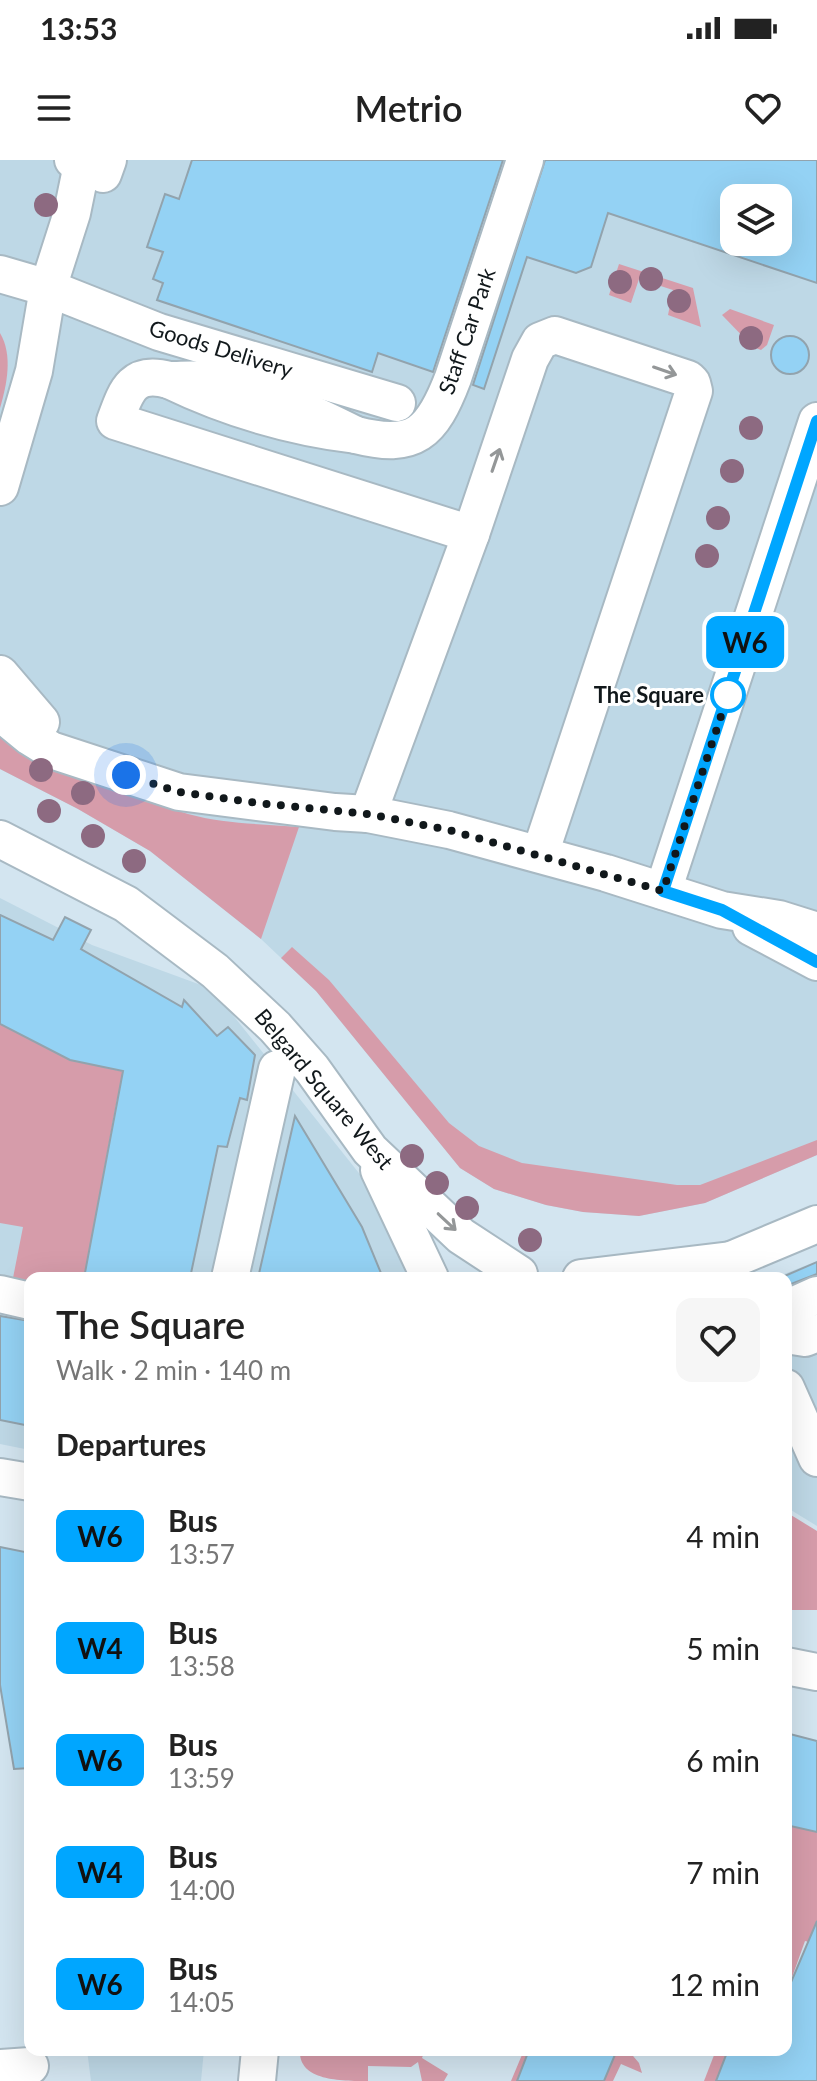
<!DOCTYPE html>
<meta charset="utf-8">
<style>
:root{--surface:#fff;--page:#f6f6f6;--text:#222;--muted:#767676}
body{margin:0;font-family:Lato,sans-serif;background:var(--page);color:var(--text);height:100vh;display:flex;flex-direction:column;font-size:30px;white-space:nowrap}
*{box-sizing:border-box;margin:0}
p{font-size:26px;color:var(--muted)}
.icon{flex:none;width:44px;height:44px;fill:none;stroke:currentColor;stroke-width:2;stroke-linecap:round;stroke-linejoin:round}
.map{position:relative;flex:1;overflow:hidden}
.side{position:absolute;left:24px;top:1112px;width:768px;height:784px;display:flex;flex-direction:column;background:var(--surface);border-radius:16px;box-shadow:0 8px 32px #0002}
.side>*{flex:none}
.badge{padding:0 16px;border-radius:12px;font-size:28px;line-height:52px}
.controls{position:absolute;left:720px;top:24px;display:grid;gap:16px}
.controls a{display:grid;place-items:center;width:72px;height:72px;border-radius:16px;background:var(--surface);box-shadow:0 8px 32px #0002;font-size:40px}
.you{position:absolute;width:40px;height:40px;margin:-20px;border:6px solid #fff;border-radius:50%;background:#1a73e8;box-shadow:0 0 0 12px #1a73e833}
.map>.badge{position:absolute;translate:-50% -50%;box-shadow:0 0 0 4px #fff}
h2{padding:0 32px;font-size:30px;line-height:72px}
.round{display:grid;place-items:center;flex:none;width:84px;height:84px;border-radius:16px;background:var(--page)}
.head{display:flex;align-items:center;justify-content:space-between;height:136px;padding:0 32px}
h1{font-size:38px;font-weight:600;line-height:60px}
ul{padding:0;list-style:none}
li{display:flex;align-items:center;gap:24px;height:112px;padding:0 32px}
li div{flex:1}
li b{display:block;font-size:30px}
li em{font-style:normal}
li .badge{min-width:88px;font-weight:700;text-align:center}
.status{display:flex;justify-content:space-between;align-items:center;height:56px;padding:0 40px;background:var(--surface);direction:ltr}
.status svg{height:22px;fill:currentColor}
header{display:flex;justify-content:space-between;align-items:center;height:104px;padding:0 32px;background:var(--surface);font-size:36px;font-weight:600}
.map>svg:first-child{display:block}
.built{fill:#bed8e6;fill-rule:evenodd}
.green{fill:#d69caa}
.building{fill:#94d2f4;stroke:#92a3ad;stroke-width:2;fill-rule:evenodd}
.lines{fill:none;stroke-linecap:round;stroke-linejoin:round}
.minor-casing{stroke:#a8b9c3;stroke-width:40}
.minor{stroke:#fff;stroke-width:36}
.tree{fill:#8d6a81}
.oneway{stroke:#949798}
.line-casing{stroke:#fff;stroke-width:18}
.line{stroke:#00a6ff;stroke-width:12}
.walk{stroke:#11181b;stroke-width:8;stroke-dasharray:0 14.4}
.stop-dot{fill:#fff;stroke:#00a6ff;stroke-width:4}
.labels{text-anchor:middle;stroke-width:6;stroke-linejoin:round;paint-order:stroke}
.street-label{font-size:22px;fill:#11181b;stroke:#fff}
.stop-label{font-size:22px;font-weight:bold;fill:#11181b;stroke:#fff;text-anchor:end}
</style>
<div class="status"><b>13:53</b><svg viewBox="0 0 49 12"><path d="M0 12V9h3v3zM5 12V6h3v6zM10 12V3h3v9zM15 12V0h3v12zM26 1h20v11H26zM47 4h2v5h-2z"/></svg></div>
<header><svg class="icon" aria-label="menu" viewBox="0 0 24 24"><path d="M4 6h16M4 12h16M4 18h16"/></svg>Metrio<svg class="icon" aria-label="heart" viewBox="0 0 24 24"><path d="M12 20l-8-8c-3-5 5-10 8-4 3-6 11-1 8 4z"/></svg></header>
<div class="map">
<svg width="817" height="1921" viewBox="0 0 817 1921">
<rect width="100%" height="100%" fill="#d3e5f0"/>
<g class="built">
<path d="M0,0H817V995L705,1043L639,1056L583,1052L546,1045L494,1029L460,1008L316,831L261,779L150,691L78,649L0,609ZM734,38H778V82H734Z"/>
<path d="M0,738L92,785L201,825L228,849L378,1037L411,1118H30V1290L0,1284Z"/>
<path d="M817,1101V1366L786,1347V1118H774Z"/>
<path d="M87,1890H204L201,1921H91Z"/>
</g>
<g class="green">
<path d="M619,104L693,128L701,167L668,155L673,130L639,119L631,143L609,135Z"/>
<path d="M730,149L774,165L767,185L761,190L753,187L722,155Z"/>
<path d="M0,173C13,195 7,224 0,248Z"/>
<path d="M0,560C61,593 121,635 188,654C224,664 263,664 299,667L261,779L150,691L78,649L0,609Z"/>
<path d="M292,787L329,820L449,963L479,986L522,1003L677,1025H700L817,980V995L705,1043L639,1056L583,1052L546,1045L494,1029L460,1008L316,831L281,798Z"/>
<path d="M0,864L70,900L134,914L117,939L84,1118H30V1121L13,1118L23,1067L0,1063Z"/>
<path d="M786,1352L817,1371V1450H786Z"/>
<path d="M786,1665H817V1770L812,1783L805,1781L786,1834Z"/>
<path d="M300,1890H425L422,1898L448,1914L444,1921H422L418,1902L411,1907L368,1906V1921C341,1921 298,1921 300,1890Z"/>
<path d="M524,1890H628L639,1903L642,1913L621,1904L613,1921H511Z"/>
<path d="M716,1890H728L716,1921H704Z"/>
</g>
<g class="building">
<path d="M192,0H503L433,212L378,193L372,212L157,140L163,123L153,119L163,92L147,87L165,34L179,39Z"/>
<path d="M545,0H817V123L608,53L591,107L576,113L527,97L484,229L473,225ZM734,38H778V82H734Z"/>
<circle cx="790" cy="195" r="19"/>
<path d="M0,755L53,780L65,757L91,770L81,789L182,847L184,840L217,876L228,867L255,895L247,940L240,938L227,987L218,986L190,1118H84L123,911L70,900L0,864Z"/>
<path d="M295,956L362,1067L383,1118H258Z"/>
<path d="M817,1102V1114L786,1126V1118H780Z"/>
<path d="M0,1156L30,1161V1266L0,1260Z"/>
<path d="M0,1387L30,1393V1608L14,1609L0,1525Z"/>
<path d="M786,1573L817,1581V1672L786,1665Z"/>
<path d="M817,1761V1921H716L728,1890H786V1834Z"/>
<path d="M529,1890H617L604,1921H517Z"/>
</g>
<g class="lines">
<defs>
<g id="minor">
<path d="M103,14L108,0"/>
<path d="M0,114L48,128L159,172L397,243"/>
<path d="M169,220C132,210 126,231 115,261L471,374"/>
<path d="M169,220C183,220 199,218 214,221C263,230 312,253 356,275C291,267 229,249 169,220Z"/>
<path d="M356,275C415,290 432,273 453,218L525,0"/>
<path d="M0,327L34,211L48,128L72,53L80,14L79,5L73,0"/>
<path d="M0,514L41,562"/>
<path d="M0,548L8,559L30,577L51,590L179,632L335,652L368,654L449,670L606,713L722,750L779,759L817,771"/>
<path d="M368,654L471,374L530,199L540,181L555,175L688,219L692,223L694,231L540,694"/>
<path d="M0,679L126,744L215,811L275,867L312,909L370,990L461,1076L519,1114"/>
<path d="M663,731L817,261"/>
<path d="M751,767L817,802"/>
<path d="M379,1010L430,1118"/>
<path d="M709,1112L731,1100L817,1064"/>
<path d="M230,1118L277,909"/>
<path d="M581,1118L731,1100"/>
<path d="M0,1134L30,1141"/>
<path d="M786,1149L817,1135"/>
<path d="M786,1175L805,1178L817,1173"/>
<path d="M786,1228L817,1298"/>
<path d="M0,1317L30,1322"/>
<path d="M786,1506L817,1512"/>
<path d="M0,1908L30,1906"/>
<path d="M257,1921L260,1890"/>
</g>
</defs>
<use href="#minor" class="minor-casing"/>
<use href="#minor" class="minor"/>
</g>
<g class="tree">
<circle cx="46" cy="45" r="12"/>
<circle cx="651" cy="119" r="12"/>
<circle cx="620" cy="122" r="12"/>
<circle cx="679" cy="141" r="12"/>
<circle cx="751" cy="178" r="12"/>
<circle cx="751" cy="268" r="12"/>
<circle cx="732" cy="311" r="12"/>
<circle cx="718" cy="358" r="12"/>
<circle cx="707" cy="396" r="12"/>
<circle cx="41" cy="610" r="12"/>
<circle cx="83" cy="633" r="12"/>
<circle cx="49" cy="651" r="12"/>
<circle cx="93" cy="676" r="12"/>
<circle cx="134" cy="701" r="12"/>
<circle cx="412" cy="996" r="12"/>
<circle cx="437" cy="1023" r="12"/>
<circle cx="467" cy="1048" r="12"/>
<circle cx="530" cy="1080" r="12"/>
</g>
<defs><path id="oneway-shaft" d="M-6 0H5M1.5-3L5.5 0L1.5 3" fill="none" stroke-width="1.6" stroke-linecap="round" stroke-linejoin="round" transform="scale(2)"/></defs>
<g class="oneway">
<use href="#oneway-shaft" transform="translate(665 211) rotate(19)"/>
<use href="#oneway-shaft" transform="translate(496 300) rotate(-71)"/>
<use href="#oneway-shaft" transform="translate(447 1062) rotate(43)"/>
</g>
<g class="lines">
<defs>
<path id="line" d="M817,261L663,731L722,750L817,802"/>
</defs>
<use href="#line" class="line-casing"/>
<use href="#line" class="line"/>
<path class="walk" d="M126,615L179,632L257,643L368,654L449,670L663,731L728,535"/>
</g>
<circle class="stop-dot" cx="728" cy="535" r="16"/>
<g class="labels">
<g class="street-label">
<text transform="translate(467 171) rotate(-71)" y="8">Staff Car Park</text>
<text transform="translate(221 189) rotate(17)" y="8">Goods Delivery</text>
<text transform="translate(324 929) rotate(50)" y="8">Belgard Square West</text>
</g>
<g class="stop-label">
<text x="704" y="543">The Square</text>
</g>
</g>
</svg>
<div class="controls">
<a><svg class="icon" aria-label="layers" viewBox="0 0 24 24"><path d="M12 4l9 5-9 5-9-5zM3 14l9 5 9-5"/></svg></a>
</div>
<div class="you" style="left:126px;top:615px"></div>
<b class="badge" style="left:745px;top:482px;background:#00a6ff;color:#111">W6</b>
<section class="side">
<div class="head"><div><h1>The Square</h1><p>Walk · 2 min · 140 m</p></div><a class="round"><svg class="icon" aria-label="heart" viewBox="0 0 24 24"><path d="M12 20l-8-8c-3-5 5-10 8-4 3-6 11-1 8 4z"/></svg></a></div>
<h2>Departures</h2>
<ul>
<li><span class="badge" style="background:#00a6ff;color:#111">W6</span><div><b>Bus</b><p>13:57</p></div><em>4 min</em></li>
<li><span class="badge" style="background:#00a6ff;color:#111">W4</span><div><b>Bus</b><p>13:58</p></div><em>5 min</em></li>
<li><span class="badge" style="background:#00a6ff;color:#111">W6</span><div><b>Bus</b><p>13:59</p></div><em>6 min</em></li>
<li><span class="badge" style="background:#00a6ff;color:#111">W4</span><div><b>Bus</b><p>14:00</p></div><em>7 min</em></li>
<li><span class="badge" style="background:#00a6ff;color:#111">W6</span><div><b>Bus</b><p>14:05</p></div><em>12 min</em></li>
</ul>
</section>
</div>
